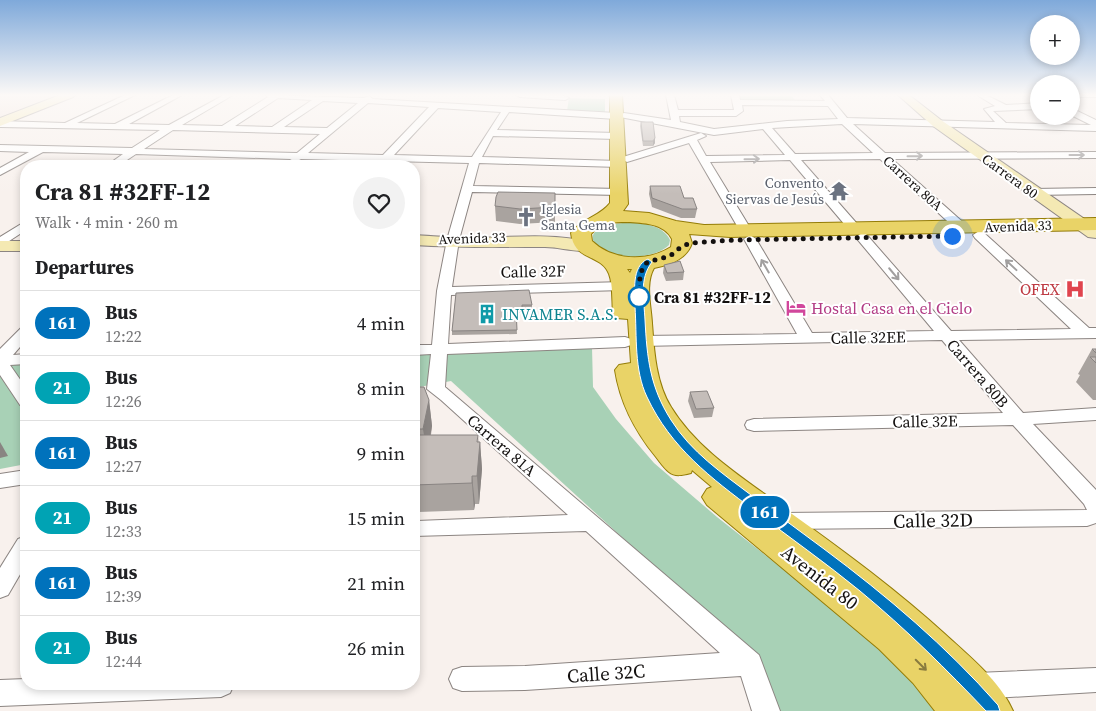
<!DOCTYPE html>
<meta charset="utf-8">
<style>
:root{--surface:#fff;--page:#f2f2f2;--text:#202124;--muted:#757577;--line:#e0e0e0}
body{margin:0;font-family:"Source Serif 4",serif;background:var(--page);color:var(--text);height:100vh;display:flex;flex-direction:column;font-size:19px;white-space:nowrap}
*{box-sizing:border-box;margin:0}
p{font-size:16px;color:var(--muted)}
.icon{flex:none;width:28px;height:28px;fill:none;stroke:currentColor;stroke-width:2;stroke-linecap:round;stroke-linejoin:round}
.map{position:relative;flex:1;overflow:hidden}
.sheet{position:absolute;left:20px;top:160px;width:400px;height:530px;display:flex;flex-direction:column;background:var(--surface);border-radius:20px;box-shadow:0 2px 8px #0003}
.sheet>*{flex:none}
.badge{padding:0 10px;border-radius:16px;font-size:18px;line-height:32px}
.fabs{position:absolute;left:1030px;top:15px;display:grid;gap:10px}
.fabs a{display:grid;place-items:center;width:50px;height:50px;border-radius:50%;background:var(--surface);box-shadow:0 2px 8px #0003;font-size:25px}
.you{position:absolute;width:25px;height:25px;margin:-12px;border:4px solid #fff;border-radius:50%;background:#1a73e8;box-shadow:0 0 0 8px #1a73e833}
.map>.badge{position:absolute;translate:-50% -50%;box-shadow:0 0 0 2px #fff}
h2{padding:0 15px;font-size:19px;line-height:45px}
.round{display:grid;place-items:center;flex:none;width:52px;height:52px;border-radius:26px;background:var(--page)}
.headline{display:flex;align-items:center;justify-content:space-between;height:85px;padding:0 15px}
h1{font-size:24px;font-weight:700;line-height:38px}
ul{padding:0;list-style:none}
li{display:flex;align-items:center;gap:15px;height:65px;padding:0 15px;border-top:1px solid var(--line)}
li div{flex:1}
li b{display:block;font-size:19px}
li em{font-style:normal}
li .badge{min-width:55px;font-weight:700;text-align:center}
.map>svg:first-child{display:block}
.built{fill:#f1e2db}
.green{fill:#a8d1b6}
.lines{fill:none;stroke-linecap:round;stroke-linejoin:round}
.street-casing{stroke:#8c8582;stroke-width:2}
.secondary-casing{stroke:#8c8582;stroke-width:2}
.primary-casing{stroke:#947c07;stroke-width:2}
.street{fill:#fff;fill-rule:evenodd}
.secondary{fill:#f4e9b3;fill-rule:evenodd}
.primary{fill:#e9d367;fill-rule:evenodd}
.wall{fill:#a9a39f}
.shaded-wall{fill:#898482}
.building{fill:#c4bdb9;stroke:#898482}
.oneway{stroke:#a19f9f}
.oneway2{stroke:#897b3f}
.line{fill:#0072bc;stroke:#fff}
.walk{stroke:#13100f;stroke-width:5;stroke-dasharray:0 9}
.stop-dot{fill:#fff;stroke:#0072bc;stroke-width:2.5}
.labels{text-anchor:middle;stroke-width:4;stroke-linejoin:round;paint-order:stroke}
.far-street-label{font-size:14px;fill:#13100f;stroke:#fff}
.far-worship-label{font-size:14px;fill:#5b616d;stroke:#fff;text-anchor:end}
.street-label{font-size:16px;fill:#13100f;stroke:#fff}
.health-label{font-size:16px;fill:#be3a42;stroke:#fff;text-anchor:end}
.stop-label{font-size:16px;font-weight:bold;fill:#13100f;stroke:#fff;text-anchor:start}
.hotel-label{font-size:16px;fill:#b23c85;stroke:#fff;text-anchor:start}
.culture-label{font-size:16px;fill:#0d838f;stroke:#fff;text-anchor:start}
.near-street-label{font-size:19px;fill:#13100f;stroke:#fff}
</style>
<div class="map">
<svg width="1096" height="711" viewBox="0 0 1096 711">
<rect width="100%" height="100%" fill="#f8f1ed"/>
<path class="built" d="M0,95H59L0,119Z"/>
<g class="green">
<path d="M736,95H791L797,103L739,101Z"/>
<path d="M569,98L605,99V113L567,111Z"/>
<path d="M630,222C645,224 663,225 670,240L669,245C654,260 610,262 596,245C581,227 621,223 630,222Z"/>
<path d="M592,347L593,387L616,419L654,463L717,517L858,628L902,668L939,711H773L751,655L451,381L414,388V350Z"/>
<path d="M0,364H26V464L0,469Z"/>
</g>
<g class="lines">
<defs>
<g id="street">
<path d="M125,95H135L77,123L115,124L173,95H182L129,124L169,125L224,95H233L182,125L222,126L268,97L266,95L364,98L369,96L373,99L616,113L620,115L624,113L671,120L666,95H674L678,110H734L731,95H739L740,100L825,101L820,95H828L847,118L995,122L984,109L995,106L977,95H986L1006,105L1039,103V109L993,111L1006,123L1091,125L1071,115V108L1096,120V131L853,124L885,153L1096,152V158L892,159L966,225L968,228L966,231H958L880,159L801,160L859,226L861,229L855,233L851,232L790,160L710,162L752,231L746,235L740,231L689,143L627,162L622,159L623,157L701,133L706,136L697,140L706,156L785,155L763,129L714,135L620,117L616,119L509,112L497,130L617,133L622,136L617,139L493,136L482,157L619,161L624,164L619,167L479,163L473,186L620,189L626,192L620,195L472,192L459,240L452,287L623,282L628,283L630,286L628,289L623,290L451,295L448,344L625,337L631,339L633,342L631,345L625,347L447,354L445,387L759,655L780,711H752L741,676L525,690L462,691L453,688L449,679L453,670L462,667L525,666L720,653L586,531L414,536V522L417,521L568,515L441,400L427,389L431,354L414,355V345H432L437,291L447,240L469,163L390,161L387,166H380L378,164L379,161L301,159L295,162L290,159L136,154L118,166H106L123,154L43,152L0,175V168L29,152L0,151V145L132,148L160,130L0,127V121L65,123ZM278,98L312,100L272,127L235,126ZM323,101L358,103L327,128L284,127ZM368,103L429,107L383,155L308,153ZM742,105L828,106L838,119L787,121L714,129L680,122L679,116H736L743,111ZM438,108L501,112L472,157L394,155ZM842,124L873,153L795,154L772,128ZM173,130L320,134L297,153L144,149Z"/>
<path d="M516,95C527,94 560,92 569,98L565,100L520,97Z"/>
<rect x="1071" y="95" width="25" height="2"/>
<path d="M1096,188V194L1033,195L1027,192L1033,189Z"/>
<path d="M26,221V230L0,247V237Z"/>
<path d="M979,231L983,232L1089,328H1096V338L959,340L1023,413L1096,408V420L1033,424L1096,490V523L1087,526L781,529L773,527L770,521L773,515L781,513L1087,510L1084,504L1013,425L754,431L747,429L745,425L747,421L754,419L1003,413L942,340L641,346L635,344L633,341L635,338L641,336L797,334L744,239L750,235L756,239L812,333L934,331L858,240L856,237L862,233L866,234L951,331L1071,329L975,238L973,235Z"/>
<path d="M26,326V340L13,355L26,354V364L10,365L26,388V407L20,405L0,375V349L21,328Z"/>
<path d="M26,470V484L0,488V474Z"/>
<path d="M26,536V564L8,595L0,598V568L18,539Z"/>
<path d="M1096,668V692L976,699L967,695L963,686L967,677L976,673Z"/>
<path d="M26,679V684H234L230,693L221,697L0,706V680Z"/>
</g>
<g id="secondary">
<path d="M60,95H75L73,97L0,126V118Z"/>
<path d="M898,95H909L941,120L1096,227V238L1088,237L933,126Z"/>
<path d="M414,235C434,236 455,238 475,238C513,237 553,233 590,242L593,246L590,250C576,253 560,247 545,247C501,247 458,248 414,245Z"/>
<rect x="0" y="241" width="26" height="10"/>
</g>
<path id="primary" d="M610,95H622L628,204L623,211L649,213L676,221L704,225L1096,218V230L730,237L689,234L692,243C687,259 670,265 654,268C645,284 651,305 652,323C654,351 656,383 671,407C699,453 750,482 792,514C845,552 898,591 946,635C970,657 1000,681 1013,711H935L913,683L879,649L707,505L702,497L707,489L712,487L692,470L691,473C683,475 675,477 669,472C664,468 660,462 656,457C635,431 620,403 615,370L619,365L631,363L628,319L616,318L613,313C612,302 613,284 609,274C601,253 574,262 571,233C582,218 599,217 610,203ZM627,222C643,223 664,223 672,239L671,247C647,262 613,261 592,241L591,234C601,223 613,222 627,222ZM627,269H632L630,273Z"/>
</defs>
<use href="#street" class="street-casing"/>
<use href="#secondary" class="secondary-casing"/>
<use href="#primary" class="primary-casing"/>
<use href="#street" class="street"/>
<use href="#secondary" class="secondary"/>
<use href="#primary" class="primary"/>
</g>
<g class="wall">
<path d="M641,122L655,138V143L653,146H643L640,126Z"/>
<path d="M650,186L684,198L697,209L695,218H681L652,207L649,194Z"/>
<path d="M555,193V222L520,224L496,221L495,206Z"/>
<path d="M664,265L684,272L683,280L666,281L663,273Z"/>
<path d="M456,293L532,305V309H522V313H516L517,334L452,335V331Z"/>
<path d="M1092,349H1096V400H1093L1076,382L1080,375L1078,374Z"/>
<path d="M414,387L429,400L432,426L431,435L480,442L482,469L479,504H475L474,510L419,512L417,504L416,505L414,493V464L415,455H414Z"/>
<path d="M690,392L714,408L712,417L694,418L688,401Z"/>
</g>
<g class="shaded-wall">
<path d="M655,138V143L653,146V141Z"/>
<path d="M429,400L432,426L427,455L423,429Z"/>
<path d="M478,435L479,452L480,442L482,469L479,504L477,476Z"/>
<path d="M0,442L8,456L0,458Z"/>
<path d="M472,476L475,504L474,510L472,483Z"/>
</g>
<g class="building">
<path d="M641,122H653L655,138L653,141H643Z"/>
<path d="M650,186H680L684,198H693L697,209H682L652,198Z"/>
<path d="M498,192L555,193V207L520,209L495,206L496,197Z"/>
<path d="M680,261L684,272L667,273L664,265Z"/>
<path d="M529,290L532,305H522V309H516L517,330L452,331L456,293Z"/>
<path d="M1092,349H1096V353Z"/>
<path d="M1090,357H1096V363Z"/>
<path d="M414,387H424L429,400L423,429H414Z"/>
<path d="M707,391L714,408L696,409L690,392Z"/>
<path d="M419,435H478L477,442H480L477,476H472V483L414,485L416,477H414V464Z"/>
</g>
<defs><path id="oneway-shaft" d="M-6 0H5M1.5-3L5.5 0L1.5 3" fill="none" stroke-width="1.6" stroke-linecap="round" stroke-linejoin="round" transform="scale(1.25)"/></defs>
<g class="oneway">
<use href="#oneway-shaft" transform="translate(1077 155)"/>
<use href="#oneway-shaft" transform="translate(915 156) rotate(-1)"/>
<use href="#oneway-shaft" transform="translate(752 159) rotate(-1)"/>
<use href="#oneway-shaft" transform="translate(1011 265) rotate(-137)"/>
<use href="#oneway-shaft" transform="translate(765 266) rotate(-120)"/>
<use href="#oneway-shaft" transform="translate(894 274) rotate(50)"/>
</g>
<use class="oneway2" href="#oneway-shaft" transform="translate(921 665) rotate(45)"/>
<linearGradient id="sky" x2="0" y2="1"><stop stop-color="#7fa9da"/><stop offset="0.49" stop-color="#fcf9f7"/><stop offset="1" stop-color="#fcf9f7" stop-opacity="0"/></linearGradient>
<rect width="1096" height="194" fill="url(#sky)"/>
<path class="line" d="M648,259L652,262C639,279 644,299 645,320C647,358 650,387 671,420C691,452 722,473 751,495C775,513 800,531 824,549C887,596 946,646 998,705L1000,711H986C948,671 906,629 860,591C826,563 790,538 755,511C711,478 671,448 647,397C634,370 637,336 635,307C635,292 631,266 648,259Z"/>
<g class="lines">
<path class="walk" d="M639,297L640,275L644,265L648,262L670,256L681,247L690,243L734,240L952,236"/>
</g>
<defs>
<symbol id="temple-bare" viewBox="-9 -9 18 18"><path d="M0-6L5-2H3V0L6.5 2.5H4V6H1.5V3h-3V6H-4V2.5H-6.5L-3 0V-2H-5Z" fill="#6b7280" stroke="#fff" stroke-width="2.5" paint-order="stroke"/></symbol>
<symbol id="church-bare" viewBox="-9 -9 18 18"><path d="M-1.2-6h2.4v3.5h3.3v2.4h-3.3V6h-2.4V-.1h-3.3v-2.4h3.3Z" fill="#6b7280" stroke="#fff" stroke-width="2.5" paint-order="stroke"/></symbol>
<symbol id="hospital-bare" viewBox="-9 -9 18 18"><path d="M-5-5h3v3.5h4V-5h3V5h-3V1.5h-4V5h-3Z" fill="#e0444e" stroke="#fff" stroke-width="2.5" paint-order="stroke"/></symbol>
<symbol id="hotel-bare" viewBox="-9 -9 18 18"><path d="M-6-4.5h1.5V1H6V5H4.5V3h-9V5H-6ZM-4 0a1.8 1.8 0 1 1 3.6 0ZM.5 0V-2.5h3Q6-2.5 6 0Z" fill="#d1479c" stroke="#fff" stroke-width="2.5" paint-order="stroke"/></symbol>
<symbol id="building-bare" viewBox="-9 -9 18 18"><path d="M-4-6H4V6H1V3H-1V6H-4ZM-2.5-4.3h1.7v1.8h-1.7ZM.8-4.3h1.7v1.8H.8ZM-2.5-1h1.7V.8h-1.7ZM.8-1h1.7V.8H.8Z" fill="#0f9aa8" stroke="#fff" stroke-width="2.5" paint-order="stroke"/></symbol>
</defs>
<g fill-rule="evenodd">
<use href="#temple-bare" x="825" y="177" width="28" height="28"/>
<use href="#church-bare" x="512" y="203" width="28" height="28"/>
<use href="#hospital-bare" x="1061" y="275" width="28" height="28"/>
<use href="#hotel-bare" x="782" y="294" width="28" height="28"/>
<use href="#building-bare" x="473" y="300" width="28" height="28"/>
</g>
<circle class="stop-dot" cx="639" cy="297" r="10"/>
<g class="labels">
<g class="far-street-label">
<text transform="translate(1010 176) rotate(36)" y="5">Carrera 80</text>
<text transform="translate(913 183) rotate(42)" y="5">Carrera 80A</text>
<text transform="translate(1018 226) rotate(-2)" y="5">Avenida 33</text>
<text transform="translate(472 238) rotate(-2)" y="5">Avenida 33</text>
</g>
<g class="far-worship-label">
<text x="824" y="188">Convento<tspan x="824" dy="16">Siervas de Jesús</tspan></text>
<text x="541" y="214" text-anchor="start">Iglesia<tspan x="541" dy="16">Santa Gema</tspan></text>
</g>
<g class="street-label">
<text transform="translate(533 271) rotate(-1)" y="6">Calle 32F</text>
<text transform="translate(868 337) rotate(-1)" y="6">Calle 32EE</text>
<text transform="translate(978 373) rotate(49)" y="6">Carrera 80B</text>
<text transform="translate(925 421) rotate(-1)" y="6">Calle 32E</text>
<text transform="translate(502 445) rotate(41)" y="6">Carrera 81A</text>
</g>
<g class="health-label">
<text x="1060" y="295">OFEX</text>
</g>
<g class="stop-label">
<text x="654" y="303">Cra 81 #32FF-12</text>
</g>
<g class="hotel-label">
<text x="811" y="314">Hostal Casa en el Cielo</text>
</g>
<g class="culture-label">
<text x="502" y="320">INVAMER S.A.S.</text>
</g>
<g class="near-street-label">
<text transform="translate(933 520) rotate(-1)" y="7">Calle 32D</text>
<text transform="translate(820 577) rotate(38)" y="7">Avenida 80</text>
<text transform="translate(606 673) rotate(-4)" y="7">Calle 32C</text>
</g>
</g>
</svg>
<div class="fabs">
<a>+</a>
<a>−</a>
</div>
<div class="you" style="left:952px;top:236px"></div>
<b class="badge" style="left:765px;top:512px;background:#0072bc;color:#fff">161</b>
<section class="sheet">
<div class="headline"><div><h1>Cra 81 #32FF-12</h1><p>Walk · 4 min · 260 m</p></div><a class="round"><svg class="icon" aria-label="heart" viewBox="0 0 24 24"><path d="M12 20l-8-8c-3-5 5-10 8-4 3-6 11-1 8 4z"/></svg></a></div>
<h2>Departures</h2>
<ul>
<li><span class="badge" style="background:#0072bc;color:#fff">161</span><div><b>Bus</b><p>12:22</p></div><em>4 min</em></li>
<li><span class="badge" style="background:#00a3b4;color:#fff">21</span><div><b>Bus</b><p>12:26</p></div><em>8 min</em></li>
<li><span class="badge" style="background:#0072bc;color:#fff">161</span><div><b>Bus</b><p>12:27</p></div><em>9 min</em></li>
<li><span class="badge" style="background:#00a3b4;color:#fff">21</span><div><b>Bus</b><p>12:33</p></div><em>15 min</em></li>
<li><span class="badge" style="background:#0072bc;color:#fff">161</span><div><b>Bus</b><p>12:39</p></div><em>21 min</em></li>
<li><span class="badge" style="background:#00a3b4;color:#fff">21</span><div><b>Bus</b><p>12:44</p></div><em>26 min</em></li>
</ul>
</section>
</div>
